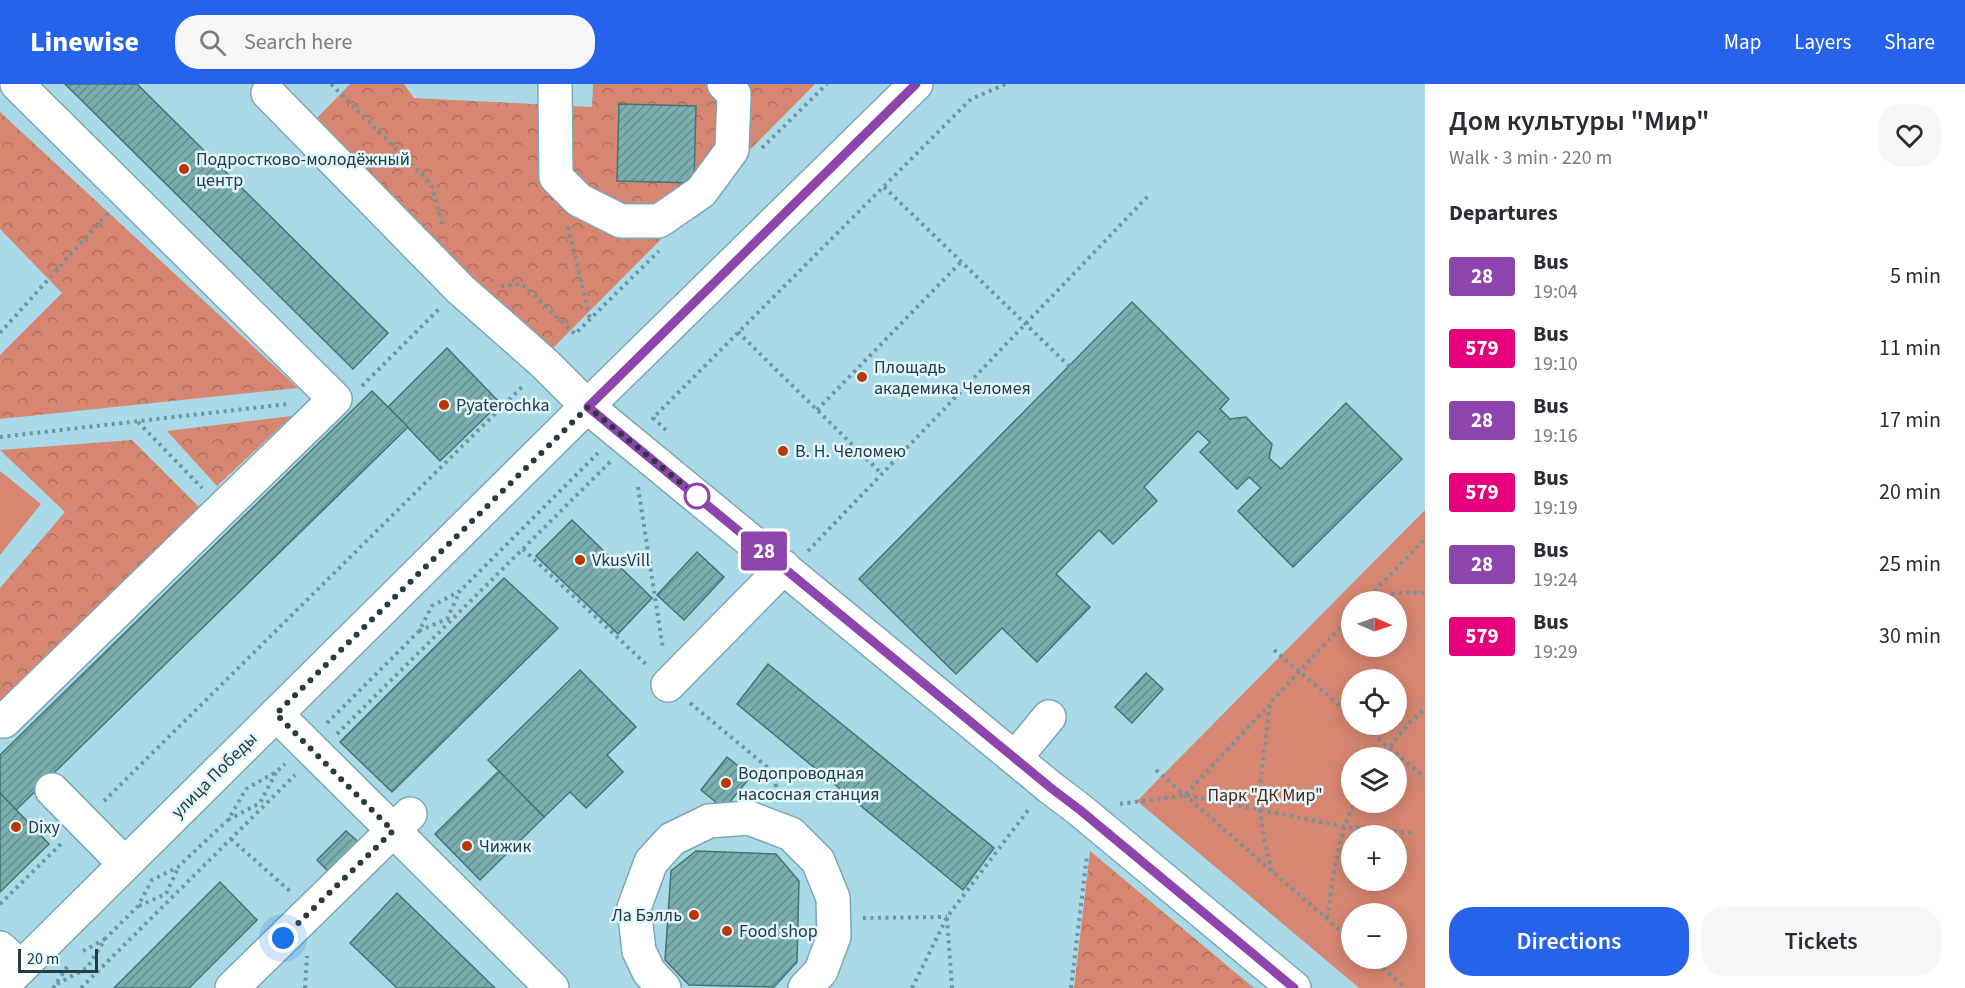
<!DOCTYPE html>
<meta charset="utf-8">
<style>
:root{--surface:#fff;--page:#f7f7f7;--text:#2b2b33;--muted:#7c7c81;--accent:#2563eb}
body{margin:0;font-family:"Source Sans 3",sans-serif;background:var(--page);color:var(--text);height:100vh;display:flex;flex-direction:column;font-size:22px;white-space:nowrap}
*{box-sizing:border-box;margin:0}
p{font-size:20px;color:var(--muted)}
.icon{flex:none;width:33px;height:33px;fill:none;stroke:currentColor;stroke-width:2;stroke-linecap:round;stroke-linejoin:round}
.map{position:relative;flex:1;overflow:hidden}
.sheet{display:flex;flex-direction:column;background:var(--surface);width:540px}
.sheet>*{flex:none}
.badge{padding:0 12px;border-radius:4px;font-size:21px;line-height:39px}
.needle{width:39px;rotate:92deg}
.controls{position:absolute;left:1341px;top:507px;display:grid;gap:12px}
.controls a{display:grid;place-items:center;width:66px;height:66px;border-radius:50%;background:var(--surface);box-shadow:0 3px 15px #0003;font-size:30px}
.scale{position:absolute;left:18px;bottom:15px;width:80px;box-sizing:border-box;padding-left:6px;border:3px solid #283b40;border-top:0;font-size:16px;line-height:21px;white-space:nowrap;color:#283b40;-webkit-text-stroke:4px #dff7fd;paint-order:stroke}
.you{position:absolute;width:30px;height:30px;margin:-15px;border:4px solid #fff;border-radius:50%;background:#1a73e8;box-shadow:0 0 0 9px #1a73e833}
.map>.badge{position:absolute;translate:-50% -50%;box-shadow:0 0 0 3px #fff}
h2{padding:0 24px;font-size:22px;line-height:54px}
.round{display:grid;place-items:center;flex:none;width:63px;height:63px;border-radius:24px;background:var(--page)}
.headline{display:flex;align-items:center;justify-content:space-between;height:102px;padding:0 24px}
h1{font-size:28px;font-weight:600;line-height:45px}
.action{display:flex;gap:12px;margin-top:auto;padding:12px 24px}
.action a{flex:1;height:69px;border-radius:24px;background:var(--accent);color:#fff;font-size:24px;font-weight:600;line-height:69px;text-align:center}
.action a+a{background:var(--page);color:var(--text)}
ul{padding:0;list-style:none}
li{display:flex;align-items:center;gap:18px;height:72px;padding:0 24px}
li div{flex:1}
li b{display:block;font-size:22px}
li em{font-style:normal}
li .badge{min-width:66px;font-weight:700;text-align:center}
header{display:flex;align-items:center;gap:36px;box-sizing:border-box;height:84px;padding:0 30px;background:var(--accent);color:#fff}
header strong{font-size:28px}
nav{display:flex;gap:33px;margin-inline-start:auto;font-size:21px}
.search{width:420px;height:54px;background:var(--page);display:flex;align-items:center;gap:15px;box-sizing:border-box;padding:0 21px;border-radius:24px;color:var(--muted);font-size:22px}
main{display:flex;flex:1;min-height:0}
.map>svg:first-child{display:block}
.forest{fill:url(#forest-crowns)}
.park{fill:#d78771;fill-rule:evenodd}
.building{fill:url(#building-hatch);stroke:#447474;stroke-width:1.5}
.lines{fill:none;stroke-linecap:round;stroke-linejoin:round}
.minor-casing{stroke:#7aa8b4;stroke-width:36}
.path{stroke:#71959e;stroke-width:4;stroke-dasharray:3 4.5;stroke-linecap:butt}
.minor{stroke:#fff;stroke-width:33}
.line-casing{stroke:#fff;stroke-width:14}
.line{stroke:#8e44ad;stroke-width:9}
.walk{stroke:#283b40;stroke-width:6;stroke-dasharray:0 10.8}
.poi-dot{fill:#be3504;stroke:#dff7fd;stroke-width:2}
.stop-dot{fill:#fff;stroke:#8e44ad;stroke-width:3}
.labels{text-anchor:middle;stroke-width:5;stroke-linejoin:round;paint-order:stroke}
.poi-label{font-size:18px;fill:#283b40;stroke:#dff7fd;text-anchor:start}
.street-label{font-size:18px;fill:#283b40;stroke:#dff7fd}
.park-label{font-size:18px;fill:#591c0a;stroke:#dff7fd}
</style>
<header>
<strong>Linewise</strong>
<div class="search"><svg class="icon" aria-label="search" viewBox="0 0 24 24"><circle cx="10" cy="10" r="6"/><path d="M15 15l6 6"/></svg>Search here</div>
<nav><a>Map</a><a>Layers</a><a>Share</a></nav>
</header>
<main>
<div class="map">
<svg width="1425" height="904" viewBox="0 0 1425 904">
<defs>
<pattern id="forest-crowns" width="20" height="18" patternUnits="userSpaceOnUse" patternTransform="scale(1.5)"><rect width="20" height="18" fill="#d78771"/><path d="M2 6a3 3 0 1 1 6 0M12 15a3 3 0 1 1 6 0" fill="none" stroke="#ae705e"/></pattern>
<pattern id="building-hatch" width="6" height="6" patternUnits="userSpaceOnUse" patternTransform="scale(1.5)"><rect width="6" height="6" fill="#7caeae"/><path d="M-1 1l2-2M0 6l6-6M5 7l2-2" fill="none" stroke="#668f8f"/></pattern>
</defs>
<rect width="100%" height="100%" fill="#aadae7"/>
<g class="forest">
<path d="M350,0H404L414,14L592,23L593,0H815L553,264L504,235L312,39Z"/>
<path d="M0,28L298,304L0,335V271L62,209L0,145Z"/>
<path d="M292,332L217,402L167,347Z"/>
<path d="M132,356L199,423L0,618V504L65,428L0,366Z"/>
<path d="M1090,767L1254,904H1074Z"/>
</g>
<g class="park">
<path d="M0,387L41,420L0,471Z"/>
<path d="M1425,426V904H1359L1137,717ZM1352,518H1396V562H1352ZM1352,596H1396V640H1352ZM1352,674H1396V718H1352ZM1352,752H1396V796H1352ZM1352,830H1396V874H1352Z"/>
</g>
<g class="building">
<path d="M65,0H137L388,249L353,285Z"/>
<path d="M619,20L696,22L694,99L617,97Z"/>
<path d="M1132,218L1229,315L1220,325L1230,335L1246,333L1272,360L1269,374L1281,385L1346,319L1402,375L1293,483L1238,427L1261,404L1249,393L1237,405L1200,368L1210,358L1198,347L1144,403L1157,417L1113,460L1099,446L1056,490L1090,523L1037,578L1002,544L956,590L859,495Z"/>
<path d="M447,264L500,319L440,377L388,323Z"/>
<path d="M372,307L408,343L16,726L0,709V671Z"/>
<path d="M572,436L652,514L618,550L536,472Z"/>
<path d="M697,468L724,493L684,536L657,511Z"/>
<path d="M504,494L558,544L392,708L340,658Z"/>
<path d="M768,580L994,764L963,806L737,620Z"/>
<path d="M580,586L636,643L607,671L623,688L586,724L570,708L544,733L488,676Z"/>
<path d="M1146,589L1163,605L1132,639L1115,623Z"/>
<path d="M727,673L751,692L724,725L701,706Z"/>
<path d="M499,687L544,733L480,796L435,750Z"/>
<path d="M0,709L49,760L0,808Z"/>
<path d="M346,747L362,761L332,791L317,776Z"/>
<path d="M696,767L776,770L799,797L797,878L774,903L689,901L665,876L671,787Z"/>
<path d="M220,798L257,836L189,904H114Z"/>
<path d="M397,809L495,904H397L350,859Z"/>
</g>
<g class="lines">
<defs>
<g id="minor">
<path d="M555,0L556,93L579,116L621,137H659L701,108L732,66L734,10L724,0"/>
<path d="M268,9L460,205L545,280L588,323L1051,704L1080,726L1294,904"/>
<path d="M668,601L784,483"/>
<path d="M276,630L552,904"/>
<path d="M0,637H4L335,315L17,0"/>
<path d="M1015,674L1049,633"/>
<path d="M52,706L125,780"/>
<path d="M0,864L20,883"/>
<path d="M0,904L571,338L916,0"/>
<path d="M232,904L410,730"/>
<path d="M664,904L649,888L639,867L634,824L651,778L672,755L709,737L749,734L791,750L818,777L833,814L834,852L821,887L805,904"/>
</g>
</defs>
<use href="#minor" class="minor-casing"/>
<g class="path">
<path d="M331,0L431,100L443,143"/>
<path d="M762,64L827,0"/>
<path d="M884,103L1069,282"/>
<path d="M568,143L590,235"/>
<path d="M501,202L522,200L575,250L659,167"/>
<path d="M738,248L882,390"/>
<path d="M0,249L108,129"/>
<path d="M362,302L439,225"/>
<path d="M817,326L961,178"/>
<path d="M138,338L202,404"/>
<path d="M666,346L653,334L971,15L1006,0"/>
<path d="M0,353L288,320"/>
<path d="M638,403L663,565"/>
<path d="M523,465L648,582"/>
<path d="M808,467L1150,110"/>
<path d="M1369,513L1398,509H1425"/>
<path d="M1364,518L1425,455"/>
<path d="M419,547L447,535L460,507"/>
<path d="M1274,566L1352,632"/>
<path d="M690,619L772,687L779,713"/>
<path d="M327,639L419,547L432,522L460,507L598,369"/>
<path d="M1361,640L1423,692"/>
<path d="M337,650L610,378"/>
<path d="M1381,674L1411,637L1425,625"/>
<path d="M1156,686L1352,857"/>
<path d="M1186,710L1269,621"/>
<path d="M104,717L525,300"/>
<path d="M1120,720L1186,711L1345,743L1412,749"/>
<path d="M228,736L260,719L276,688"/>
<path d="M231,755L291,808"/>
<path d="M1272,787L1265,760L1260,727V702L1270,619L1352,531"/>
<path d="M0,820L63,758"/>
<path d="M139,822L166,810L178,784"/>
<path d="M863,834L947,833"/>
<path d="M947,834L952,904"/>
<path d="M1327,834C1333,795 1337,754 1355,718"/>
<path d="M83,867L105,855"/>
<path d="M1372,874L1405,904"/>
<path d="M57,900L87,884L105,855L138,822L152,796L178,783L228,736L246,705L276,688L285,680"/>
<path d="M53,904L69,880"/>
<path d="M81,904L295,691"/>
<path d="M305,904L307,872"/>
<path d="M912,904L947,833L1029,725"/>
<path d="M1071,904L1087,771"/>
</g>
<use href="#minor" class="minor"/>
</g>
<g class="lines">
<defs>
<path id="line" d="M916,0L588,323L1051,704L1080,726L1294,904"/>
</defs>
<use href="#line" class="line-casing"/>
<use href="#line" class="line"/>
<path class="walk" d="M283,854L393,747L276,630L588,323L697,412"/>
</g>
<g class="poi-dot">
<circle cx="184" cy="85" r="6"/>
<circle cx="862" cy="293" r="6"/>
<circle cx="444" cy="321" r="6"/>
<circle cx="783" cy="367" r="6"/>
<circle cx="580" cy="476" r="6"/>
<circle cx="726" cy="699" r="6"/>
<circle cx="16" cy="743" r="6"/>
<circle cx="467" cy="762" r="6"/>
<circle cx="694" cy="831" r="6"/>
<circle cx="727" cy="847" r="6"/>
</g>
<circle class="stop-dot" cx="697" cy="412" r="12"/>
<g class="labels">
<g class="poi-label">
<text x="196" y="81">Подростково-молодёжный<tspan x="196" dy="21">центр</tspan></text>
<text x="874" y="289">Площадь<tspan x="874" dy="21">академика Челомея</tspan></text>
<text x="456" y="327">Pyaterochka</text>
<text x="795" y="373">В. Н. Челомею</text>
<text x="592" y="482">VkusVill</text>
<text x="738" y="695">Водопроводная<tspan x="738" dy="21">насосная станция</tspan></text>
<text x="28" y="749">Dixy</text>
<text x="479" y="768">Чижик</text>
<text x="682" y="837" text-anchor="end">Ла Бэлль</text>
<text x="739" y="853">Food shop</text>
</g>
<g class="street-label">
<text transform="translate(214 691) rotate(-45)" y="6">улица Победы</text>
</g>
<g class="park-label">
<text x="1265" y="717">Парк "ДК Мир"</text>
</g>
</g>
</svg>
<div class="controls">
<a><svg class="needle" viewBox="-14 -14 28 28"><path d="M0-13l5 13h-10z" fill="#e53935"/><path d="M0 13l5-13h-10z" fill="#7c7c81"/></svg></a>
<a><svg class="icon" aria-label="locate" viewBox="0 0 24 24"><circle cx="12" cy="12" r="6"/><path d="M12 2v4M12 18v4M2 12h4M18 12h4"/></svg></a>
<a><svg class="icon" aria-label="layers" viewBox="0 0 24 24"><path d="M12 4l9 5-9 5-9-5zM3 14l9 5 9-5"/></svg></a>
<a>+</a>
<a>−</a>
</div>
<div class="scale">20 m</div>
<div class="you" style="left:283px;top:854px"></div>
<b class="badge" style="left:764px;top:467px;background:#8e44ad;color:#fff">28</b>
</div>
<section class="sheet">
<div class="headline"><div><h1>Дом культуры &quot;Мир&quot;</h1><p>Walk · 3 min · 220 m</p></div><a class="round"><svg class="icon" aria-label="heart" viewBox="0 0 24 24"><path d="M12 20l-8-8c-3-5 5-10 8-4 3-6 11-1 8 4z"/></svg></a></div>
<h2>Departures</h2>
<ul>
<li><span class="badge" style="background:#8e44ad;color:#fff">28</span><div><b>Bus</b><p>19:04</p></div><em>5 min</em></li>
<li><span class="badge" style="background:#e6007e;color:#fff">579</span><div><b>Bus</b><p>19:10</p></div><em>11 min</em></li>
<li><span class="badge" style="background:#8e44ad;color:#fff">28</span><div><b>Bus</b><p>19:16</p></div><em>17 min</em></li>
<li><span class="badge" style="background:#e6007e;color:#fff">579</span><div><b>Bus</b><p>19:19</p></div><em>20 min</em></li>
<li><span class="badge" style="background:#8e44ad;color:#fff">28</span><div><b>Bus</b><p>19:24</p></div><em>25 min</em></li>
<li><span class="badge" style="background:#e6007e;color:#fff">579</span><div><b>Bus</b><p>19:29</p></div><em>30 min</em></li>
</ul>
<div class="action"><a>Directions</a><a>Tickets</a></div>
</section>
</main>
